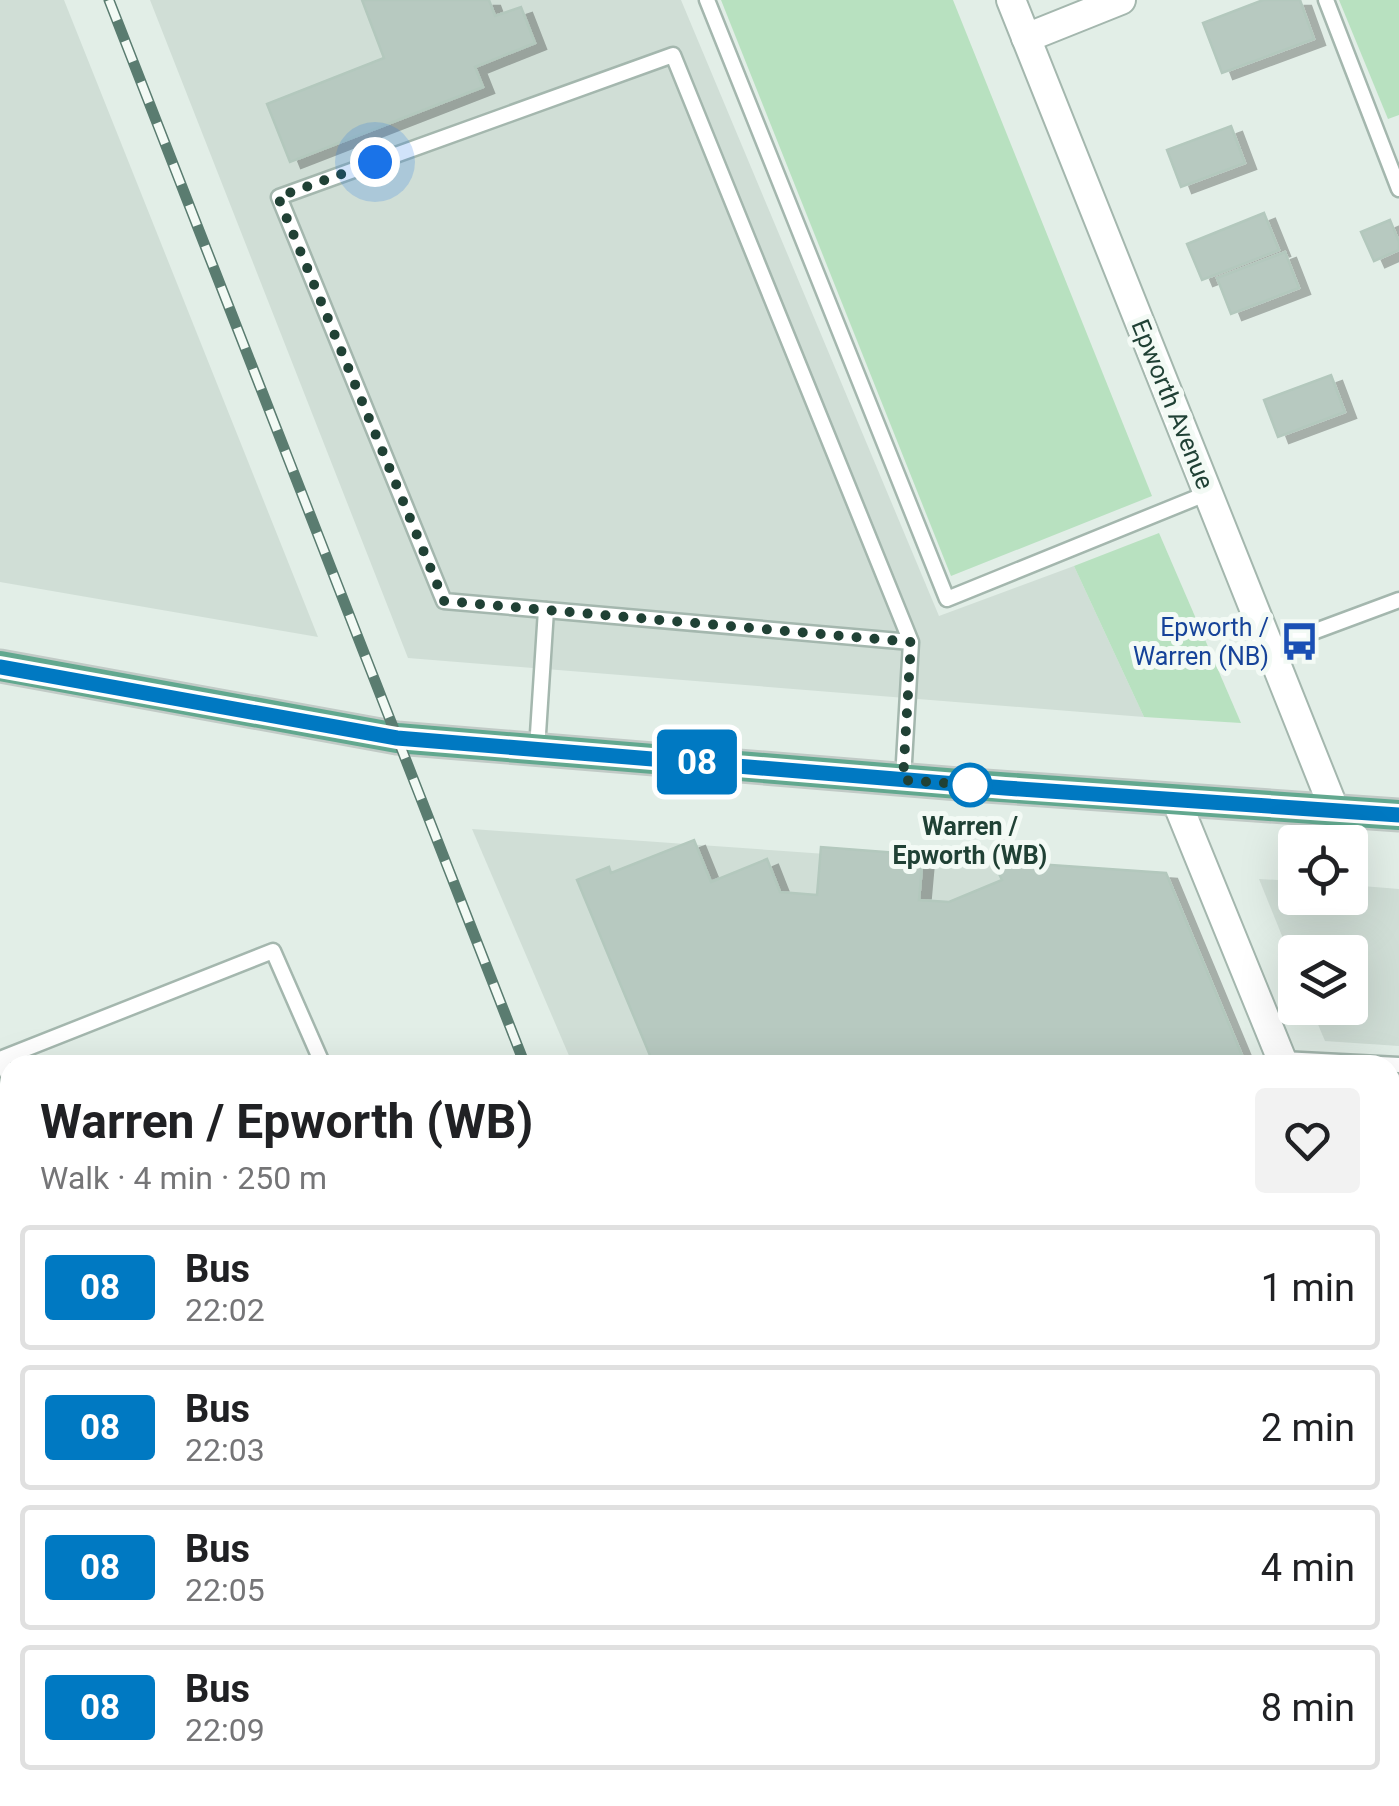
<!DOCTYPE html>
<meta charset="utf-8">
<style>
:root{--surface:#fff;--page:#f2f2f2;--text:#202124;--muted:#757577;--line:#e0e0e0}
body{margin:0;font-family:Roboto,sans-serif;background:var(--page);color:var(--text);height:100vh;display:flex;flex-direction:column;font-size:38px;white-space:nowrap}
*{box-sizing:border-box;margin:0}
p{font-size:32px;color:var(--muted)}
.icon{flex:none;width:55px;height:55px;fill:none;stroke:currentColor;stroke-width:2;stroke-linecap:round;stroke-linejoin:round}
.map{position:relative;flex:1;overflow:hidden}
.details{position:absolute;left:0px;top:1055px;width:1400px;height:752px;display:flex;flex-direction:column;background:var(--surface);border-radius:30px 30px 0 0;box-shadow:0 10px 40px #0002}
.details>*{flex:none}
.badge{padding:0 20px;border-radius:8px;font-size:35px;line-height:65px}
.buttons{position:absolute;left:1278px;top:825px;display:grid;gap:20px}
.buttons a{display:grid;place-items:center;width:90px;height:90px;border-radius:10px;background:var(--surface);box-shadow:0 10px 40px #0002;font-size:50px}
.you{position:absolute;width:50px;height:50px;margin:-25px;border:8px solid #fff;border-radius:50%;background:#1a73e8;box-shadow:0 0 0 15px #1a73e833}
.map>.badge{position:absolute;translate:-50% -50%;box-shadow:0 0 0 5px #fff}
.round{display:grid;place-items:center;flex:none;width:105px;height:105px;border-radius:10px;background:var(--page)}
.overview{display:flex;align-items:center;justify-content:space-between;height:170px;padding:0 40px}
h1{font-size:48px;font-weight:700;line-height:75px}
ul{padding:0;list-style:none}
li{display:flex;align-items:center;gap:30px;height:125px;margin:0 20px 15px;padding:0 20px;border:5px solid var(--line);border-radius:10px}
li div{flex:1}
li b{display:block;font-size:38px}
li em{font-style:normal}
li .badge{min-width:110px;font-weight:700;text-align:center}
.map>svg:first-child{display:block}
.built{fill:#d0ded6}
.green{fill:#b8e1c0}
.building{fill:#b7c9c0;stroke:#b3c8bd;stroke-width:2.5;filter:url(#shadow)}
.lines{fill:none;stroke-linecap:round;stroke-linejoin:round}
.service-casing{stroke:#a4b7ae;stroke-width:19}
.minor-casing{stroke:#a4b7ae;stroke-width:32}
.primary-casing{stroke:#c1cac6;stroke-width:35}
.service{stroke:#fff;stroke-width:14}
.minor{stroke:#fff;stroke-width:28}
.primary{stroke:#62a88f;stroke-width:30}
.rail-casing{stroke:#5a7c70;stroke-width:11}
.rail{stroke:#f3faf5;stroke-width:8;stroke-dasharray:22;stroke-linecap:butt}
.line-casing{stroke:#fff;stroke-width:22}
.line{stroke:#0079c2;stroke-width:15}
.walk{stroke:#204135;stroke-width:10;stroke-dasharray:0 18}
.stop-dot{fill:#fff;stroke:#0079c2;stroke-width:5}
.labels{text-anchor:middle;stroke-width:10;stroke-linejoin:round;paint-order:stroke}
.street-label{font-size:25px;fill:#204135;stroke:#f3faf5}
.transit-label{font-size:25px;fill:#164399;stroke:#f3faf5;text-anchor:end}
.stop-label{font-size:25px;font-weight:bold;fill:#204135;stroke:#f3faf5}
</style>
<div class="map">
<svg width="1399" height="1806" viewBox="0 0 1399 1806">
<defs>
<filter id="shadow"><feDropShadow dx="11" dy="6" stdDeviation="0" flood-color="#0004"/></filter>
</defs>
<rect width="100%" height="100%" fill="#e2eee7"/>
<g class="built">
<path d="M0,0H64L318,637L0,582Z"/>
<path d="M150,0H681L939,616L1074,566L1144,717L408,658Z"/>
<path d="M472,829L1169,878L1246,1065H573Z"/>
<path d="M1259,879L1295,881V898H1350V885L1399,889V1046L1325,1041L1311,1008H1350V952H1295V968Z"/>
<path d="M1390,1415L1399,1437V1806H891L887,1798H1390Z"/>
</g>
<g class="green">
<path d="M721,0H953L1152,496L951,576Z"/>
<path d="M1339,0H1399V115L1388,119Z"/>
<path d="M1159,533L1241,723L1144,717L1074,566Z"/>
</g>
<g class="building">
<path d="M362,0H489L495,16L521,7L535,43L475,67L483,87L290,162L267,104L384,58Z"/>
<path d="M1263,0H1300L1314,39L1222,73L1203,23Z"/>
<path d="M1231,126L1245,163L1181,187L1167,150Z"/>
<path d="M1264,213L1279,250L1202,280L1187,244Z"/>
<path d="M1390,220L1399,242V250L1374,261L1361,232Z"/>
<path d="M1285,252L1299,288L1231,314L1217,278Z"/>
<path d="M1331,375L1345,412L1278,437L1264,400Z"/>
<path d="M694,840L711,882L767,859L780,892L817,895L821,847L923,855L919,900L949,902L1002,880L993,861L1166,873L1246,1065H654L577,880L609,867L611,873Z"/>
<path d="M1399,1101V1140L1390,1144V1105Z"/>
<path d="M892,1798H1129L1132,1806H895Z"/>
</g>
<g class="lines">
<defs>
<g id="service">
<path d="M707,0L947,599L1208,493"/>
<path d="M1326,0L1399,189"/>
<path d="M1270,648L1399,600"/>
<path d="M537,749L546,610"/>
<path d="M903,779L911,642L673,55L279,197L444,601L911,642"/>
<path d="M0,1059L273,951L323,1065"/>
<path d="M1,1059L10,1080"/>
<path d="M1282,1059L1399,1065"/>
<path d="M0,1445L10,1465"/>
<path d="M169,1798L173,1806"/>
<path d="M344,1798L348,1806"/>
<path d="M647,1798L650,1806"/>
<path d="M1322,1798L1326,1806"/>
</g>
<g id="minor">
<path d="M1011,0L1334,809"/>
<path d="M1026,38L1121,0"/>
<path d="M1176,800L1284,1065"/>
<path d="M1390,1325L1399,1347"/>
</g>
<path id="primary" d="M0,666L397,738L971,785L1399,815"/>
</defs>
<use href="#service" class="service-casing"/>
<use href="#minor" class="minor-casing"/>
<use href="#primary" class="primary-casing"/>
<use href="#service" class="service"/>
<use href="#minor" class="minor"/>
<use href="#primary" class="primary"/>
<defs>
<g id="rail">
<path d="M109,0L525,1065"/>
<path d="M837,1798L841,1806"/>
</g>
</defs>
<use href="#rail" class="rail-casing"/>
<use href="#rail" class="rail"/>
</g>
<g class="lines">
<defs>
<path id="line" d="M0,667L397,738L1005,788L1399,815"/>
</defs>
<use href="#line" class="line-casing"/>
<use href="#line" class="line"/>
<path class="walk" d="M375,162L278,197L444,601L911,642L903,780L970,785"/>
</g>
<defs>
<symbol id="bus-bare" viewBox="-9 -9 18 18"><path d="M-5-6H5V4H4V6H2V4H-2V6H-4V4H-5ZM-3.5-4V0h7V-4ZM-3.5 1.2v1.5H-2V1.2ZM2 1.2v1.5H3.5V1.2Z" fill="#1a4fb4" stroke="#f3faf5" stroke-width="2.5" paint-order="stroke"/></symbol>
</defs>
<g fill-rule="evenodd">
<use href="#bus-bare" x="1272" y="614" width="55" height="55"/>
</g>
<circle class="stop-dot" cx="970" cy="785" r="20"/>
<g class="labels">
<g class="street-label">
<text transform="translate(1173 404) rotate(68)" y="9">Epworth Avenue</text>
</g>
<g class="transit-label">
<text x="1269" y="636">Epworth /<tspan x="1269" dy="29">Warren (NB)</tspan></text>
</g>
<g class="stop-label">
<text x="970" y="835">Warren /<tspan x="970" dy="29">Epworth (WB)</tspan></text>
</g>
</g>
</svg>
<div class="buttons">
<a><svg class="icon" aria-label="locate" viewBox="0 0 24 24"><circle cx="12" cy="12" r="6"/><path d="M12 2v4M12 18v4M2 12h4M18 12h4"/></svg></a>
<a><svg class="icon" aria-label="layers" viewBox="0 0 24 24"><path d="M12 4l9 5-9 5-9-5zM3 14l9 5 9-5"/></svg></a>
</div>
<div class="you" style="left:375px;top:162px"></div>
<b class="badge" style="left:697px;top:762px;background:#0079c2;color:#fff">08</b>
<section class="details">
<div class="overview"><div><h1>Warren / Epworth (WB)</h1><p>Walk · 4 min · 250 m</p></div><a class="round"><svg class="icon" aria-label="heart" viewBox="0 0 24 24"><path d="M12 20l-8-8c-3-5 5-10 8-4 3-6 11-1 8 4z"/></svg></a></div>
<ul>
<li><span class="badge" style="background:#0079c2;color:#fff">08</span><div><b>Bus</b><p>22:02</p></div><em>1 min</em></li>
<li><span class="badge" style="background:#0079c2;color:#fff">08</span><div><b>Bus</b><p>22:03</p></div><em>2 min</em></li>
<li><span class="badge" style="background:#0079c2;color:#fff">08</span><div><b>Bus</b><p>22:05</p></div><em>4 min</em></li>
<li><span class="badge" style="background:#0079c2;color:#fff">08</span><div><b>Bus</b><p>22:09</p></div><em>8 min</em></li>
</ul>
</section>
</div>
